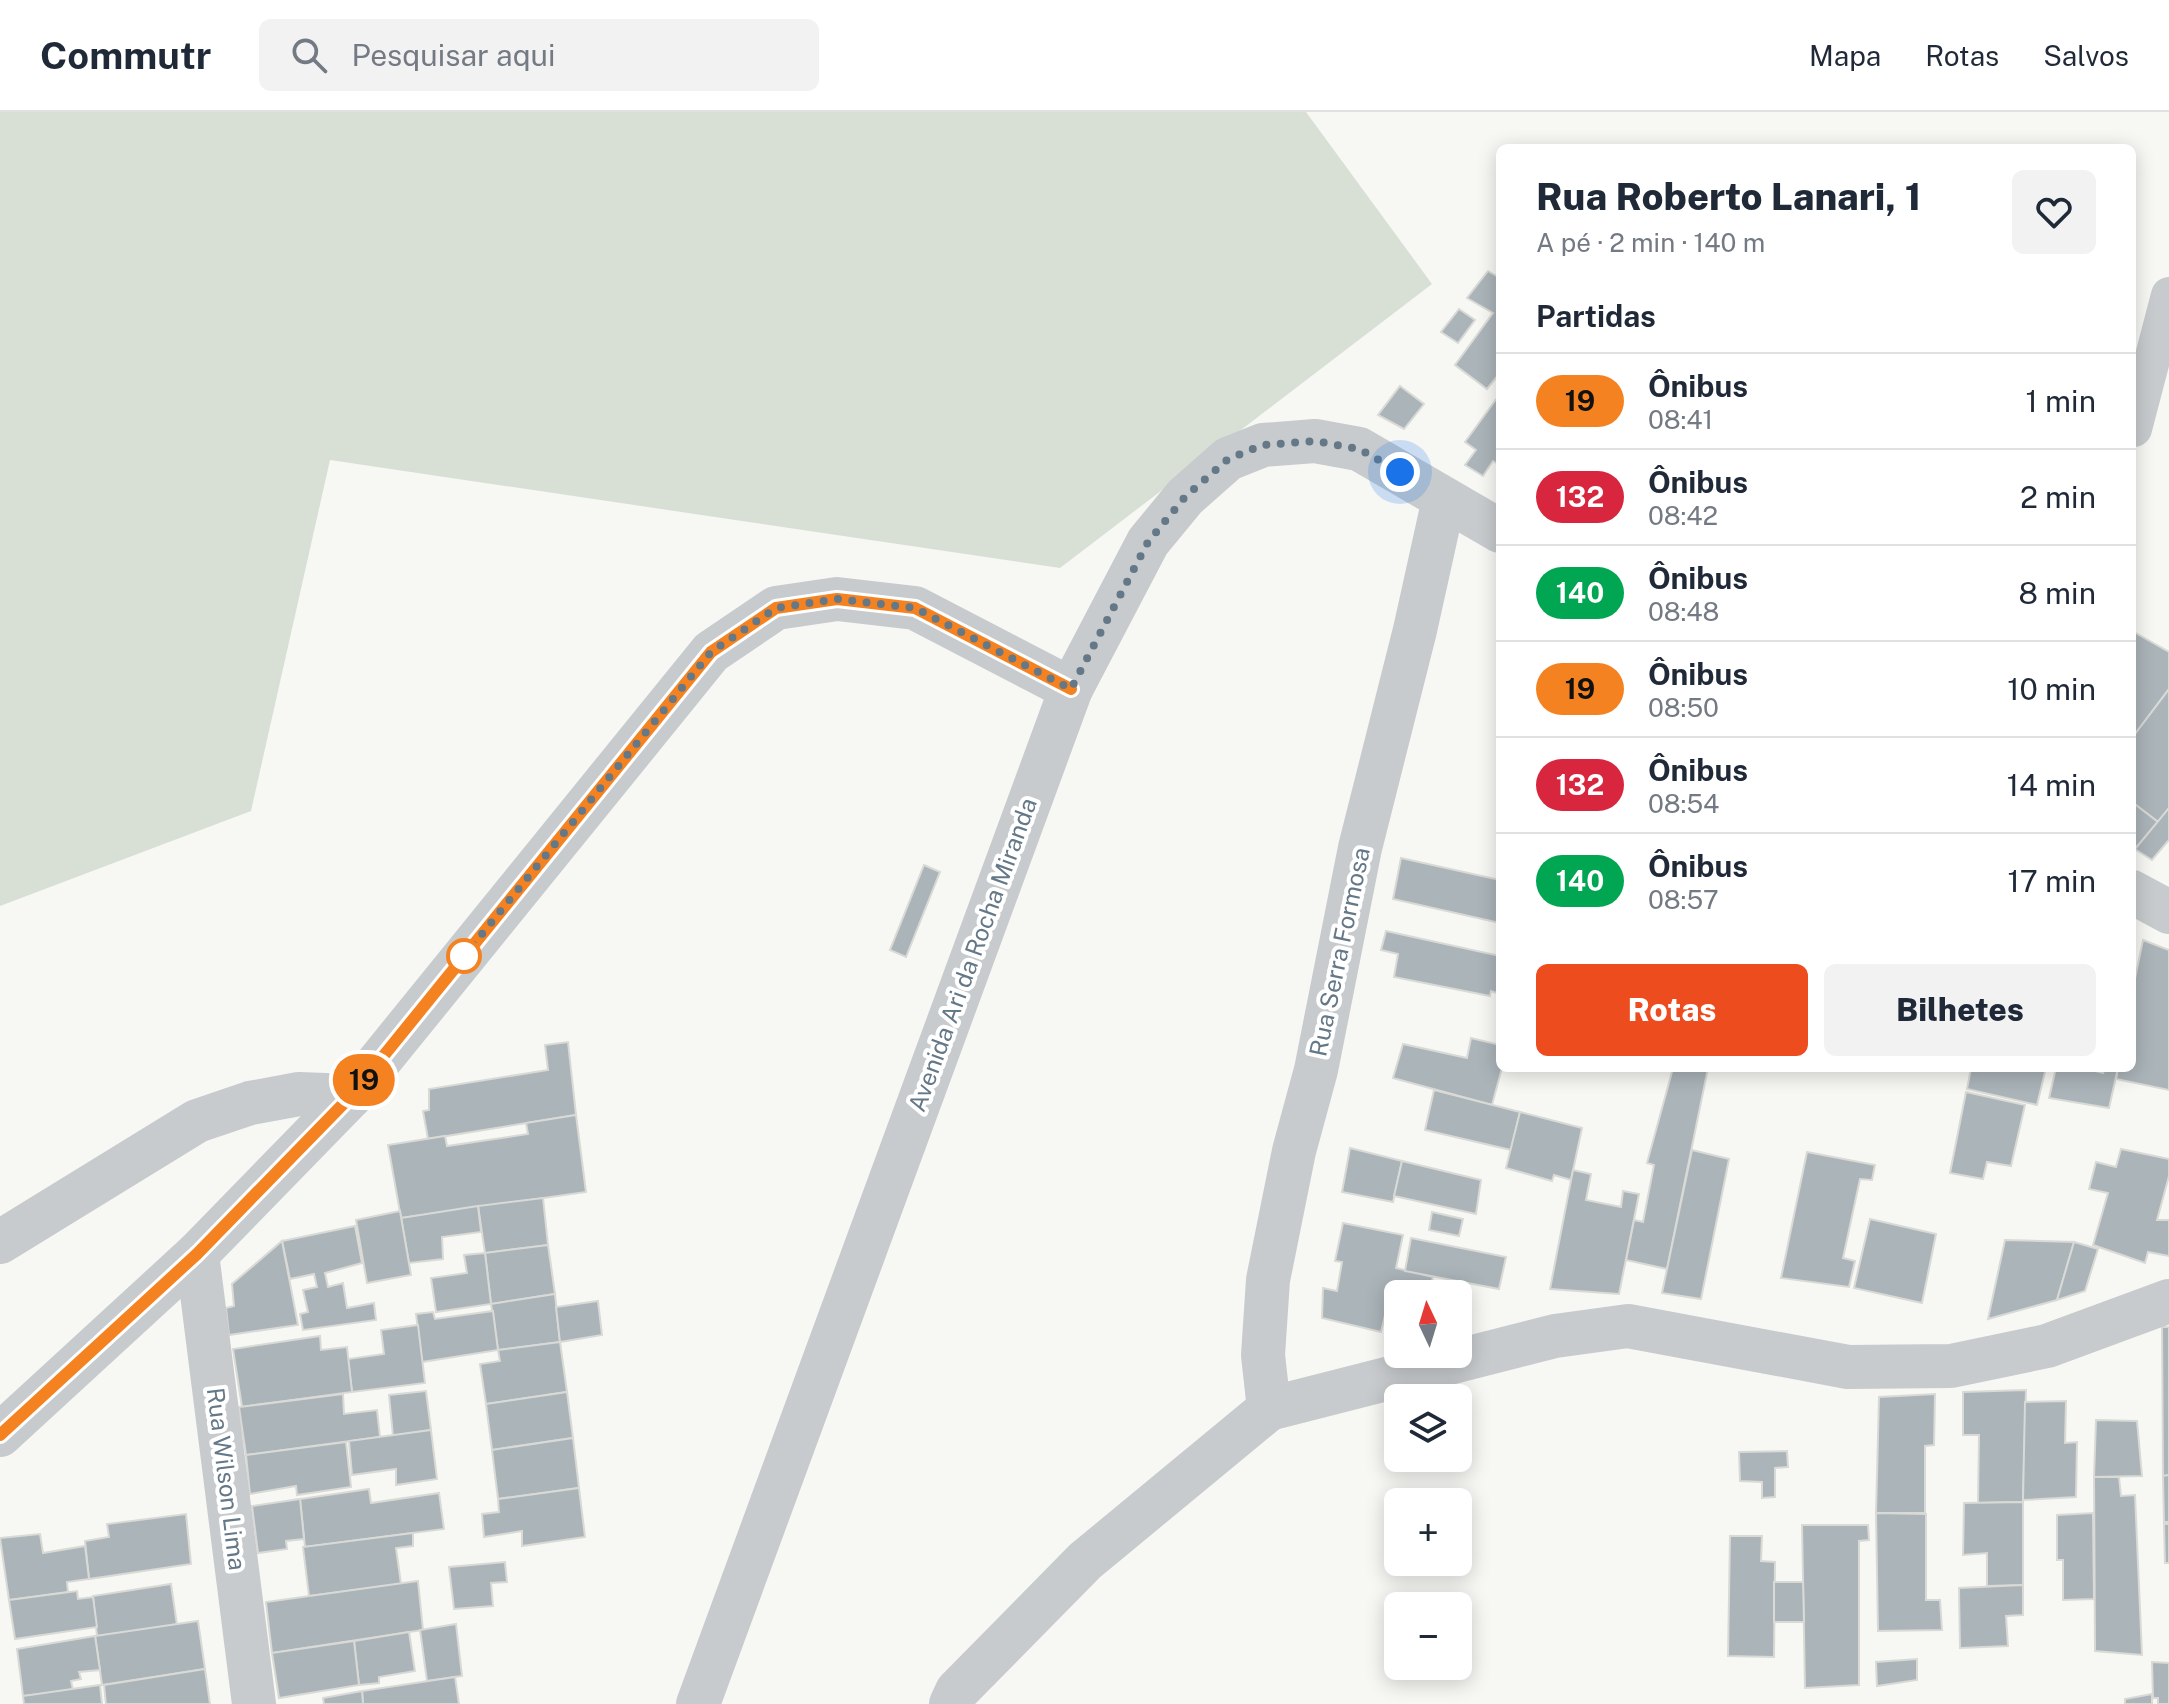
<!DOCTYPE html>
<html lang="pt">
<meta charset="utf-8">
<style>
:root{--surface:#fff;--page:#f2f2f3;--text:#1f2937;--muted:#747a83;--line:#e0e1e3;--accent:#ed4d1e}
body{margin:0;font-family:"Public Sans",sans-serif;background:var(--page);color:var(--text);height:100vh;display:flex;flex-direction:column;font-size:30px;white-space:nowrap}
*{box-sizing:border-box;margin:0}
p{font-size:26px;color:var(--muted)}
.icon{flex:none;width:44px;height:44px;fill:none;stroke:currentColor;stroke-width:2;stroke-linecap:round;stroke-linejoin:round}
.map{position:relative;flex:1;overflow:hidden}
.panel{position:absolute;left:1496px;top:32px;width:640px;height:928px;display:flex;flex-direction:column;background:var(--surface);border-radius:12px;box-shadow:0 4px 20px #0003}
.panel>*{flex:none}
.badge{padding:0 16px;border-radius:26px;font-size:28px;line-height:52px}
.needle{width:52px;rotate:356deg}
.buttons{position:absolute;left:1384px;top:1168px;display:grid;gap:16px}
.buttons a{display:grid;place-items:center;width:88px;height:88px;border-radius:12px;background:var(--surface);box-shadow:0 4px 20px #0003;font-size:40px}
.you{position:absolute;width:40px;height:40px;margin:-20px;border:6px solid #fff;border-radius:50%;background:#1a73e8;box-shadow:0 0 0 12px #1a73e833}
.map>.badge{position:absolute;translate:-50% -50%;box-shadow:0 0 0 4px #fff}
h2{padding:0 40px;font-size:30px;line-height:72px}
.round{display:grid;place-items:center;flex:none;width:84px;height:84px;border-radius:12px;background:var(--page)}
.head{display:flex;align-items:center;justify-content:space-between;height:136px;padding:0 40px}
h1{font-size:38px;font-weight:800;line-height:60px}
.action{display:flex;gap:16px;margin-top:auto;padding:16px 40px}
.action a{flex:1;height:92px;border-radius:12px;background:var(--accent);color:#fff;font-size:32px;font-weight:800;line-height:92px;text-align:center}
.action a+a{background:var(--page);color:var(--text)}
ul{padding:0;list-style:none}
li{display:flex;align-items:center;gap:24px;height:96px;padding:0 40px;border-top:2px solid var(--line)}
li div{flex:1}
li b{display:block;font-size:30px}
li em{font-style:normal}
li .badge{min-width:88px;font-weight:700;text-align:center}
header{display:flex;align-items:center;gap:48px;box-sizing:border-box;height:112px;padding:0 40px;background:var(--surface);border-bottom:2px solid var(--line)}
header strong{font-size:38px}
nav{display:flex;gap:44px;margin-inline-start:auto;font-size:28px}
.search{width:560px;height:72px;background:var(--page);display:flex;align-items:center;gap:20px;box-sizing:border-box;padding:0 28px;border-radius:12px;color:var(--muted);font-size:30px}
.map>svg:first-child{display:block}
.green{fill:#d8e0d5}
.building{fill:#abb4b9;stroke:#d9d9d6;stroke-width:2}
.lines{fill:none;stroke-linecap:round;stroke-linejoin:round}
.service{stroke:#c7cbce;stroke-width:36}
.minor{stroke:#c7cbce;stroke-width:44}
.tertiary{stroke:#c7cbce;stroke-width:44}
.line-casing{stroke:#fff;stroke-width:18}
.line{stroke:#f58220;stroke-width:12}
.walk{stroke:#647887;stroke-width:8;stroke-dasharray:0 14.4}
.stop-dot{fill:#fff;stroke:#f58220;stroke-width:4}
.labels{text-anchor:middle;stroke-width:8;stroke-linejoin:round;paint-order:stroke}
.street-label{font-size:24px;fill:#647887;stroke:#fff}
</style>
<header>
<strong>Commutr</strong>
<div class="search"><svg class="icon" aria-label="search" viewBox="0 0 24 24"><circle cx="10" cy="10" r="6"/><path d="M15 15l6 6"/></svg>Pesquisar aqui</div>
<nav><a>Mapa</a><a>Rotas</a><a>Salvos</a></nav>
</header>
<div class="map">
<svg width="2169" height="1592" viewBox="0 0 2169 1592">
<rect width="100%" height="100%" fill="#f7f7f4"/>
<path class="green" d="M0,0H1306L1432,172L1060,456L330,348L251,699L0,794Z"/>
<g class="building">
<path d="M1488,159L1500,166V261L1487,277L1455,253L1493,201L1467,186Z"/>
<path d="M1459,197L1475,208L1458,231L1441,220Z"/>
<path d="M1400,274L1424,292L1404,317L1378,303Z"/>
<path d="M1500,282V353L1493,349L1483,364L1465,353L1476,338L1465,330Z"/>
<path d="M2132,519L2169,540V577L2132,626Z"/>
<path d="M2169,577V696L2158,710L2132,690V626Z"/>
<path d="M2132,690L2158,710L2137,735L2132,731Z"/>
<path d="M2169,696V728L2152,748L2135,737Z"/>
<path d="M1401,746L1500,768V811L1393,787Z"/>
<path d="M924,753L940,760L906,845L890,838Z"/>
<path d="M1386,819L1500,844V882L1491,879L1490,884L1394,865L1398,842L1381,838Z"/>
<path d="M2143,828L2169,838V978L2116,967L2118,956H2132V881Z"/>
<path d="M1471,926L1500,933L1502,956L1492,993L1393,966L1403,932L1467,946Z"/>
<path d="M568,930L576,1003L428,1027L423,999L429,998V977L548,958L545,933Z"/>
<path d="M1673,956H1708L1667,1157L1626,1148L1634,1108L1643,1110L1654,1053L1647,1051Z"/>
<path d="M1971,956H2046L2037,993L1967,977Z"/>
<path d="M2056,956H2085L2103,961L2105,956H2118L2109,996L2049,986Z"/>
<path d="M1434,978L1520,1000L1511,1038L1425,1018Z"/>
<path d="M1966,980L2025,993L2011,1054L1987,1050L1983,1067L1950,1061Z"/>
<path d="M1520,1000L1582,1016L1571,1068L1554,1063L1552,1069L1506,1056Z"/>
<path d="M576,1003L586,1080L401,1106L388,1033L445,1024L447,1034L528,1022L526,1011Z"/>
<path d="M1350,1036L1402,1049L1393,1090L1342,1080Z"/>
<path d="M2121,1037L2169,1047V1064L2157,1108H2169V1144L2148,1140L2145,1151L2093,1133L2108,1081L2089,1077L2096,1050L2116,1055Z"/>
<path d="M1692,1038L1729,1047L1701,1187L1662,1181Z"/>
<path d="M1807,1040L1875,1053L1872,1068L1860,1067L1843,1146L1855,1149L1849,1175L1781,1166Z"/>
<path d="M1402,1049L1481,1068L1476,1102L1394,1084Z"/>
<path d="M1573,1058L1591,1062L1586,1088L1621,1095L1623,1079L1639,1082L1619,1182L1550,1177Z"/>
<path d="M543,1086L548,1133L485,1141L478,1094Z"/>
<path d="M478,1094L481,1120L442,1125L443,1147L409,1151L401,1106Z"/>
<path d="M400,1099L411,1163L367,1171L356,1108Z"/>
<path d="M1432,1100L1463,1107L1459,1124L1429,1118Z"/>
<path d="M1870,1107L1936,1122L1922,1191L1854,1176Z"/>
<path d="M1343,1111L1403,1123L1396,1156L1433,1165L1429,1182H1398L1396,1198L1387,1195L1381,1220L1322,1206L1323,1176L1337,1179L1342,1150L1335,1149Z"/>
<path d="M355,1114L362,1151L325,1161L328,1175L343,1171L347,1196L374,1191L376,1208L303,1218L300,1202L308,1200L303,1178L317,1175L314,1162L290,1167L282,1129Z"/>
<path d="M1411,1126L1506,1145L1499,1177L1405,1159Z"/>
<path d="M2005,1128L2074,1130L2057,1188L1988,1207Z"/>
<path d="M282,1129L298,1213L229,1223L226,1196L234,1194L232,1172Z"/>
<path d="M2074,1130L2098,1137L2085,1179L2057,1188Z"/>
<path d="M548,1133L555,1182L491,1192L485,1141Z"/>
<path d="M485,1141L491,1192L436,1200L431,1166L467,1161L464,1143Z"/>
<path d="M555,1182L560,1230L498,1238L491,1192Z"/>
<path d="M598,1189L602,1223L560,1230L556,1195Z"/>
<path d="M493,1199L498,1238L422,1250L416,1202L433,1200L435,1207Z"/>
<path d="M418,1213L425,1271L352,1280L348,1247L384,1242L381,1218Z"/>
<path d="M2162,1215H2169V1363L2163,1364Z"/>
<path d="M320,1224L321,1238L347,1235L352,1280L242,1295L233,1237Z"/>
<path d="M560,1230L567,1280L486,1292L480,1252L500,1249L498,1238Z"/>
<path d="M2026,1278L2023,1390L1978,1391L1979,1323H1963V1280Z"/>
<path d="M426,1279L431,1318L393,1324L389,1283Z"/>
<path d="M567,1280L573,1326L492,1338L486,1292Z"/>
<path d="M343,1282L344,1302L377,1298L380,1325L246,1343L239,1295Z"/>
<path d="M1935,1282L1934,1333L1925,1334V1401H1876L1879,1285Z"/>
<path d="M2066,1289L2065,1331L2077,1330L2076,1385L2023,1388L2025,1290Z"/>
<path d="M2096,1308L2137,1309L2142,1364L2094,1365Z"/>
<path d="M431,1318L437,1367L396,1373V1357L352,1363L349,1329Z"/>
<path d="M573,1326L579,1376L498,1387L492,1338Z"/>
<path d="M346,1330L351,1375L297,1383L296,1374L250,1382L246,1343Z"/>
<path d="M1787,1339L1788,1355L1775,1356V1385L1762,1386V1370L1740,1369L1739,1340Z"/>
<path d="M2169,1363V1410H2164L2163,1364Z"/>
<path d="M2094,1365H2119L2121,1384L2135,1383L2142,1543L2095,1539Z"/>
<path d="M579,1376L585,1425L522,1434V1419L484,1425L482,1402L499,1400L498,1387Z"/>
<path d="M369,1377L371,1391L439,1381L444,1417L305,1435L300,1387Z"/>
<path d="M300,1387L304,1427L286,1429L287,1437L258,1441L252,1394Z"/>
<path d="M2023,1390V1473L1987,1474V1441L1963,1443L1964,1391Z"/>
<path d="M1876,1401L1926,1402V1488H1940L1942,1518L1878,1519Z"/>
<path d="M2093,1401L2094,1487L2063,1488V1448H2057V1403Z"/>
<path d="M186,1402L191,1452L89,1467L85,1429L109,1425L107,1412Z"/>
<path d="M2164,1412H2169V1451H2165Z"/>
<path d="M1802,1413H1868L1869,1428L1859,1429V1573L1805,1576Z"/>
<path d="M413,1421V1434L396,1436L401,1472L309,1484L303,1435Z"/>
<path d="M40,1422L43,1441L85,1434L89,1467L67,1470L68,1480L9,1488L0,1426Z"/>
<path d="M1730,1424H1762L1761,1449L1775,1450L1774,1545L1728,1544Z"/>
<path d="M505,1450L507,1470L491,1471L493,1494L454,1497L449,1455Z"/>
<path d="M418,1469L423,1518L272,1541L266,1490Z"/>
<path d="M1774,1470H1803L1804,1510H1774Z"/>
<path d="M171,1472L177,1513L97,1524L93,1484Z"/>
<path d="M2023,1473V1503L2006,1504L2008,1534L1960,1536L1959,1476Z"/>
<path d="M77,1479L78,1487L93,1485L97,1515L15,1527L9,1488Z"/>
<path d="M198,1509L205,1557L102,1573L95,1524Z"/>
<path d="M456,1512L462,1564L427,1569L420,1518Z"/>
<path d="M409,1520L415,1559L379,1565V1571L359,1573L354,1529Z"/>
<path d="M95,1524L100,1558L79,1560L81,1567L71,1569L73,1578L23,1584L17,1537Z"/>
<path d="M354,1529L359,1573L279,1586L272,1541Z"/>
<path d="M1917,1547V1568L1877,1574L1876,1550Z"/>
<path d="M2152,1550L2169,1551V1592H2158V1586H2153Z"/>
<path d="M205,1557L210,1592H106L104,1573Z"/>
<path d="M455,1565L459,1592H363L362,1579Z"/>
<path d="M100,1573L102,1592H24L23,1584Z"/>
<path d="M362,1579L363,1592H324L323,1586Z"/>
<path d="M2152,1582V1592H2125V1587Z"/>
</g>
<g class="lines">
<path class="service" d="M2134,317L2169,183"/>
<g class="minor">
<path d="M197,1142L254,1592"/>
<path d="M1269,1297L1263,1243L1268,1168L1294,1039L1316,958L1360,736L1415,518L1444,387"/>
<path d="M0,1323L197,1142L351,984"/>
<path d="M698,1592L1071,577"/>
<path d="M951,1592L957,1579L1085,1449L1269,1297L1555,1224L1628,1214L1848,1255L1951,1254L2047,1234L2169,1189"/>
</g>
<g class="tertiary">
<path d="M2132,780L2169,800"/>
<path d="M0,1130L197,1009L250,991L299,982L351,984L711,540L776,496L837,487L915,496L1071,577L1148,430L1185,385L1228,347L1263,333L1315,329L1359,337L1500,419"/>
</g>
</g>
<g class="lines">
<defs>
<path id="line" d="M0,1323L197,1142L351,984L711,540L776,496L837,487L915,496L1071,577"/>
</defs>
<use href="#line" class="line-casing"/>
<use href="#line" class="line"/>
<path class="walk" d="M464,844L711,540L776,496L837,487L915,496L1071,577L1148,430L1185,385L1228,347L1263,333L1315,329L1359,337L1400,360"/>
</g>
<circle class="stop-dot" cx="464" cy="844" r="16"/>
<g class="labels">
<g class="street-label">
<text transform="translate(1340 840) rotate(-78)" y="8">Rua Serra Formosa</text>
<text transform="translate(973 843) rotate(-70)" y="8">Avenida Ari da Rocha Miranda</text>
<text transform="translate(226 1367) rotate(83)" y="8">Rua Wilson Lima</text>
</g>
</g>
</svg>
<div class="buttons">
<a><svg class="needle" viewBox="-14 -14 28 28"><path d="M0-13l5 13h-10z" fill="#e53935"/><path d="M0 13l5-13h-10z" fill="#747a83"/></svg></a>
<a><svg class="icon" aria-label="layers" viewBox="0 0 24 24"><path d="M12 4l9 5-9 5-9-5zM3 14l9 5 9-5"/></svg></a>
<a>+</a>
<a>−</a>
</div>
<div class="you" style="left:1400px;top:360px"></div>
<b class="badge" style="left:364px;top:968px;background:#f58220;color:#111">19</b>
<section class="panel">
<div class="head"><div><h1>Rua Roberto Lanari, 1</h1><p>A pé · 2 min · 140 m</p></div><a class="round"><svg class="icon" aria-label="heart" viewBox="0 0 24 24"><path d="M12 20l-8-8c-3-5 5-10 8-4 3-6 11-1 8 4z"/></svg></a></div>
<h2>Partidas</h2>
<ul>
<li><span class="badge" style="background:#f58220;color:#111">19</span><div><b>Ônibus</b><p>08:41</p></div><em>1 min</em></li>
<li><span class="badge" style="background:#d7263d;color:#fff">132</span><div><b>Ônibus</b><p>08:42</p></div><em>2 min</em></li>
<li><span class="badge" style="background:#00a651;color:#fff">140</span><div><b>Ônibus</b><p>08:48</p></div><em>8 min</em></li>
<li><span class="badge" style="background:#f58220;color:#111">19</span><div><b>Ônibus</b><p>08:50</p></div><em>10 min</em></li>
<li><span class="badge" style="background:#d7263d;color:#fff">132</span><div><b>Ônibus</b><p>08:54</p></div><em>14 min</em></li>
<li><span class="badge" style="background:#00a651;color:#fff">140</span><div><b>Ônibus</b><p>08:57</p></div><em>17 min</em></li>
</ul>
<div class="action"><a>Rotas</a><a>Bilhetes</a></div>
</section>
</div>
